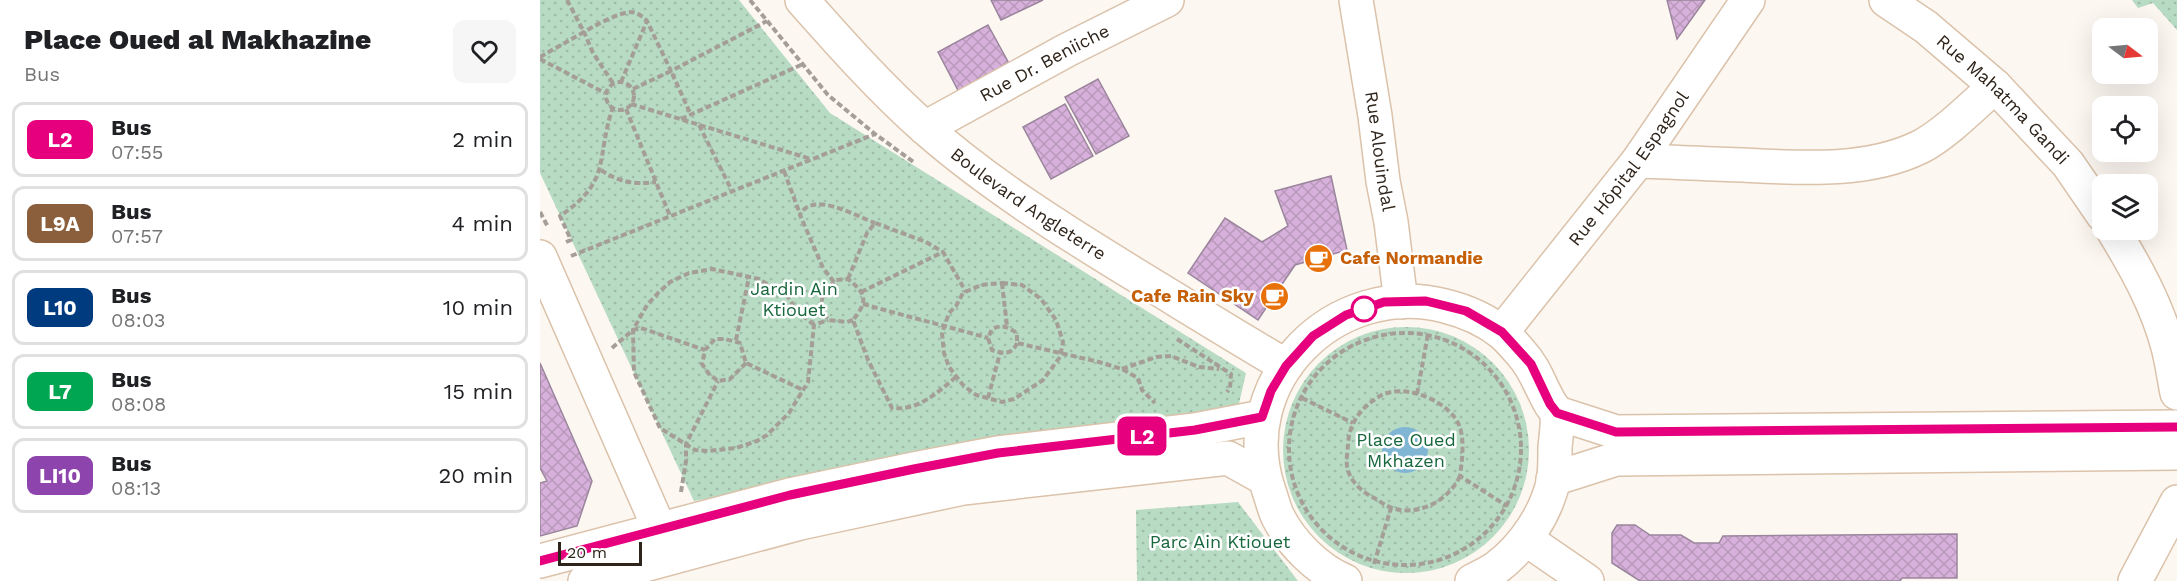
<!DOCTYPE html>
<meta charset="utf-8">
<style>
:root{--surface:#fff;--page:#f6f6f6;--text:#202124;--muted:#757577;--line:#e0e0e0}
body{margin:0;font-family:"Work Sans",sans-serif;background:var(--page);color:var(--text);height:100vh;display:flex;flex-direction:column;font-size:22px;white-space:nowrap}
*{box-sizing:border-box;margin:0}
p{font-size:20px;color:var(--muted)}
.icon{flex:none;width:33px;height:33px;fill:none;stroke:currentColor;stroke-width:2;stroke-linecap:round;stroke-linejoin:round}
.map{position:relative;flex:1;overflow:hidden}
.details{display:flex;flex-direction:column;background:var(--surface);width:540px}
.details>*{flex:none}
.badge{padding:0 12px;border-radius:9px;font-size:21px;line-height:39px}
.needle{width:39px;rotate:106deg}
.fabs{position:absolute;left:1552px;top:18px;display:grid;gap:12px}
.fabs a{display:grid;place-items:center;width:66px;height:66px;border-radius:12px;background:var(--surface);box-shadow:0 6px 24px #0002;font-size:30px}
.scale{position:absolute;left:18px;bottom:15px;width:84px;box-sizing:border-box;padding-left:6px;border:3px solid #2e241b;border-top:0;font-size:16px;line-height:21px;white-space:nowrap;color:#2e241b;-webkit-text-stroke:4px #fff;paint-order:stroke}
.map>.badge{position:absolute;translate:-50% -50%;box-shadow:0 0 0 3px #fff}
.round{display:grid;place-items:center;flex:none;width:63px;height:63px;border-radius:12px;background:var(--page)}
.overview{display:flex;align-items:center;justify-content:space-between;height:102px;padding:0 24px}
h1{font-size:28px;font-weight:800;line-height:45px}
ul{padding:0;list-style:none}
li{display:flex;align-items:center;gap:18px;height:75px;margin:0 12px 9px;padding:0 12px;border:3px solid var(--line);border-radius:12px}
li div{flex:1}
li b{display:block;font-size:22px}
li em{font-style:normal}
li .badge{min-width:66px;font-weight:700;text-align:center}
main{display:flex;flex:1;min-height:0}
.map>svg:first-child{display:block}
.park{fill:url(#park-dots)}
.water{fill:#80b6d4}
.building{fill:url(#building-cross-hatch);stroke:#9a859c;stroke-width:1.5}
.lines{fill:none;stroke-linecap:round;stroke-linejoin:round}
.street-casing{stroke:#dbc2aa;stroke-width:36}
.secondary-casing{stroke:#dbc2aa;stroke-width:36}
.path{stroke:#a59e97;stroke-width:4;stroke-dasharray:6 3;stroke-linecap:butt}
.street{stroke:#fff;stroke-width:33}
.secondary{stroke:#fff;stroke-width:33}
.line-casing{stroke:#fff;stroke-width:14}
.line{stroke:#e6007e;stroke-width:9}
.stop-dot{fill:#fff;stroke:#e6007e;stroke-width:3}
.labels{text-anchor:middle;stroke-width:5;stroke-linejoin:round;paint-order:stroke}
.street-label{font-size:18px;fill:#2e241b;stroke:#fff}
.food-label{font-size:18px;font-weight:bold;fill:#c56008;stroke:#fff;text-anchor:start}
.park-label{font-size:18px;fill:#18673d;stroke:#fff}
</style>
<main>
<section class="details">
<div class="overview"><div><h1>Place Oued al Makhazine</h1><p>Bus</p></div><a class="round"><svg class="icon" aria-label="heart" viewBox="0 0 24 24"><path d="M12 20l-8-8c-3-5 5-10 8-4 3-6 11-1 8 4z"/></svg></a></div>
<ul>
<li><span class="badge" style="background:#e6007e;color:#fff">L2</span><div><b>Bus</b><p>07:55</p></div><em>2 min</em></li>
<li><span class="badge" style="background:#8b5e3c;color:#fff">L9A</span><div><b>Bus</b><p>07:57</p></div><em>4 min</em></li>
<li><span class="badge" style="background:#003b80;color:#fff">L10</span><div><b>Bus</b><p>08:03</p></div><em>10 min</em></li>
<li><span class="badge" style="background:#00a651;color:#fff">L7</span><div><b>Bus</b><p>08:08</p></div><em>15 min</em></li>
<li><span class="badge" style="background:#8e44ad;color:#fff">LI10</span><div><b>Bus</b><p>08:13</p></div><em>20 min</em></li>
</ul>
</section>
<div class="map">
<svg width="1637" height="581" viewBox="0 0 1637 581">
<defs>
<pattern id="park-dots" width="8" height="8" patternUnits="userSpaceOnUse" patternTransform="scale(1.5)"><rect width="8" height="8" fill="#b8dbc3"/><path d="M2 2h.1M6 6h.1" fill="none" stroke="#9ebca7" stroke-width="1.8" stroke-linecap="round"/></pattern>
<pattern id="building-cross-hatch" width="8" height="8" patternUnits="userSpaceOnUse" patternTransform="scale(1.5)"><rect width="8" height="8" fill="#d7b1db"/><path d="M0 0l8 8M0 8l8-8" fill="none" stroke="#b998bb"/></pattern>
</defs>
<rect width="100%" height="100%" fill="#fdf7f2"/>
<g class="park">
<path d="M0,0H199L290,113L706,373L698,408L154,501L0,173Z"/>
<path d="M1592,0H1637V30L1613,3L1598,8Z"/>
<circle cx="866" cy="450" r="123"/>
<path d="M698,502L758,581H597L596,510Z"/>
</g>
<circle class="water" cx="865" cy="450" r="23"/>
<g class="building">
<path d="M451,0H503L461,20Z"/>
<path d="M1127,0H1165L1137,39Z"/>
<path d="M448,25L472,69L421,96L398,52Z"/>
<path d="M558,79L589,136L556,154L525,97Z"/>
<path d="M525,104L553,156L511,179L483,127Z"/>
<path d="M791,176L807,250L755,265L718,320L648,273L685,218L722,242L748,226L735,191Z"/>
<path d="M0,363L52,481L37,526L0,536V483L7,481L0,468Z"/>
<path d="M1077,525H1095L1110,535H1141L1154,543H1179L1183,536L1417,534V578H1362L1360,581H1100L1072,563V533Z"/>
</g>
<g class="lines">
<defs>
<g id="street">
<path id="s1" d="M816,0L835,116L843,181L851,222L861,302"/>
<path id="s2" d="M1346,0L1386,27L1455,86L1528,164L1563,215"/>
<path id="s3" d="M385,128L527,50L627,0"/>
<path d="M1098,161C1133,162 1168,164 1203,165C1261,168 1327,173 1380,147C1404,135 1434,105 1455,86"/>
<path d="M1573,230C1595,266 1617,305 1628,347C1632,362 1634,378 1637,393"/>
<path d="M0,257L119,528"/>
<path id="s4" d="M962,332L1098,161L1208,0"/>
<path d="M986,539L1047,581"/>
<path d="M1595,581L1637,502"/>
</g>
<g id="secondary">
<path id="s5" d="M262,0C301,44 341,89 385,128C449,184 522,230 594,274C645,305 695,336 746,366"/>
<path d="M1017,413L1076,432L1637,427"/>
<path d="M1013,479L1076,459L1637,453"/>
<path d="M0,561L250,495L374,469L458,453L655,430L722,417"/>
<path d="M45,581L260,523L423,488L688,458L724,478"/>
<path d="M805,581C778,570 751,543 738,517C734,509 732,499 729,491C691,381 796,278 905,306C925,311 946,320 962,333C969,339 975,346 981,353C995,368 1000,386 1010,403C1012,407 1016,410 1017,415C1018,425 1016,437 1015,447C1015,457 1015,468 1014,478C1007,513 984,547 956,568C949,573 940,577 932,581"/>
</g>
</defs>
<use href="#street" class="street-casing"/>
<use href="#secondary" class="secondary-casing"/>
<g class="path">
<path d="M210,0L288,95L335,134L375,163"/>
<path d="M0,57L44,32L27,0"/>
<path d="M0,59L65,93"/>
<path d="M81,82L107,21L131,71L227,21"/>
<circle cx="80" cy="96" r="14"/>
<path d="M73,83L53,53L44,32C54,26 78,13 90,12C97,12 102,16 107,21"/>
<path d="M93,89L131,71L151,115"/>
<path d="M91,104L271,159"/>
<path d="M86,109L130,216"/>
<path d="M141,119L263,64"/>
<path d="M159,125L192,191"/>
<path d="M61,170C79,182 94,185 116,182"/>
<path d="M244,171L260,214"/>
<path d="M0,212L8,227"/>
<path d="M26,242L31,240L20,216C73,180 55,159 73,107"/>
<path d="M31,256L335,134"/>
<path d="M308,279L327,233L335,223L386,242L403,252"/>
<path d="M294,282L283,268L260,215C272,190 316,216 335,223"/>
<path d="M462,283L482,285L501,299L516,320L523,342L520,357L503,380L474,399L462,402L436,395L423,385L409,367L404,353L402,333L409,313L416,306L423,293L441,285Z"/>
<path d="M462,283L467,326"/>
<path d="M321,292L403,252L426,292"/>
<path d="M323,304C365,316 406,326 448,338"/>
<path d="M313,320L307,322L288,320C277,301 281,294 296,280L308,279C327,294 328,301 313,320L328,360L352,408C378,411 397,393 416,377"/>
<path d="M274,325L256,310L248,297L219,279L172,269L149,273L130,282L119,292L107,305L93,330L94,372L120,428L155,450L168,451L196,448L217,441L227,435L249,413L268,382L274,325L288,320"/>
<circle cx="865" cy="449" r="116"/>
<path d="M637,339L691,374L690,388L687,392"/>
<path d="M196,340L209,277"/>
<path d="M477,343C472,355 463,354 452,350L448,338L452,329C463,324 467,327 477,333V343L559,362L582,369L598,378L602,390L615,403"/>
<path d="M72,348L93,330L101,328L165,350"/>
<path d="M206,363L190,379L178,381L169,374L162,364L165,350L175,339H185L200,343L206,363L263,390"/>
<path d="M582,369L616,357L631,356L659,367L679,369"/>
<path d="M877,394L888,334"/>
<path d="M448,398L460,353"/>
<path d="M762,398L813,423"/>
<path d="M920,476C909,500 879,517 852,508C846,506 841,502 836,499C823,493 809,481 807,466C806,458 808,450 808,443C810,421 822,407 840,396C864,382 909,401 919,425C925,440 922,460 920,476L967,506"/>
<path d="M141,492L146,461V444L178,381"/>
<path d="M834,564L851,508"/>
</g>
<use href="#street" class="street"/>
<use href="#secondary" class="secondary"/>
</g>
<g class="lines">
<defs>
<path id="line" d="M0,561L250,495L374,469L458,453L655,430L722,417L731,391L746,366L773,336L806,315L844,302L886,301L926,311L962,332L991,364L1010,404L1017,413L1076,432L1637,427"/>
</defs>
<use href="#line" class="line-casing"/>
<use href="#line" class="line"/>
</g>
<defs>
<symbol id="cafe-disc" viewBox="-11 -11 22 22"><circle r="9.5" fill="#e8710a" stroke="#fff"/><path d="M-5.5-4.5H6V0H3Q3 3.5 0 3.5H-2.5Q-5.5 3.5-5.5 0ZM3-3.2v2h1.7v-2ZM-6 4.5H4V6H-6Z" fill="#fff"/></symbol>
</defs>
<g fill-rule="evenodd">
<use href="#cafe-disc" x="762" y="242" width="33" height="33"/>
<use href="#cafe-disc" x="718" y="280" width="33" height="33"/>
</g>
<circle class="stop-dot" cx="824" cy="309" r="12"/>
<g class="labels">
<g class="street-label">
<text dy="6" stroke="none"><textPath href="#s3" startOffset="136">Rue Dr. Beniiche</textPath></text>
<text dy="6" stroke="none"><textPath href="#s2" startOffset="154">Rue Mahatma Gandi</textPath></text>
<text dy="6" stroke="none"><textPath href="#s1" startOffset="153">Rue Alouindal</textPath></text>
<text dy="6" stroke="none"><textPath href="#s4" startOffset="207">Rue Hôpital Espagnol</textPath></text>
<text dy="6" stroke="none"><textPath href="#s5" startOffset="306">Boulevard Angleterre</textPath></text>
</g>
<g class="food-label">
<text x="800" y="264">Cafe Normandie</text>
<text x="714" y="302" text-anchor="end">Cafe Rain Sky</text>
</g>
<g class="park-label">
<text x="254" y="295">Jardin Ain<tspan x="254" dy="21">Ktiouet</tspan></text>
<text x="866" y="446">Place Oued<tspan x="866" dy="21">Mkhazen</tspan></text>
<text x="680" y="548">Parc Ain Ktiouet</text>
</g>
</g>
</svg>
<div class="fabs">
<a><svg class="needle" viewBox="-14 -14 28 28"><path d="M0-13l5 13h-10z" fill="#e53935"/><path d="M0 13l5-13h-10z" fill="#757577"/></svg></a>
<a><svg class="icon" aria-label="locate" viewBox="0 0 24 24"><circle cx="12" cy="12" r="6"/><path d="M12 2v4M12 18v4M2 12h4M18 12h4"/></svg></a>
<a><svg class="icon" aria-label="layers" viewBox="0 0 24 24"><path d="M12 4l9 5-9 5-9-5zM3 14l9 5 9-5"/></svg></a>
</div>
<div class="scale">20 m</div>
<b class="badge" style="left:602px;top:436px;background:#e6007e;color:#fff">L2</b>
</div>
</main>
